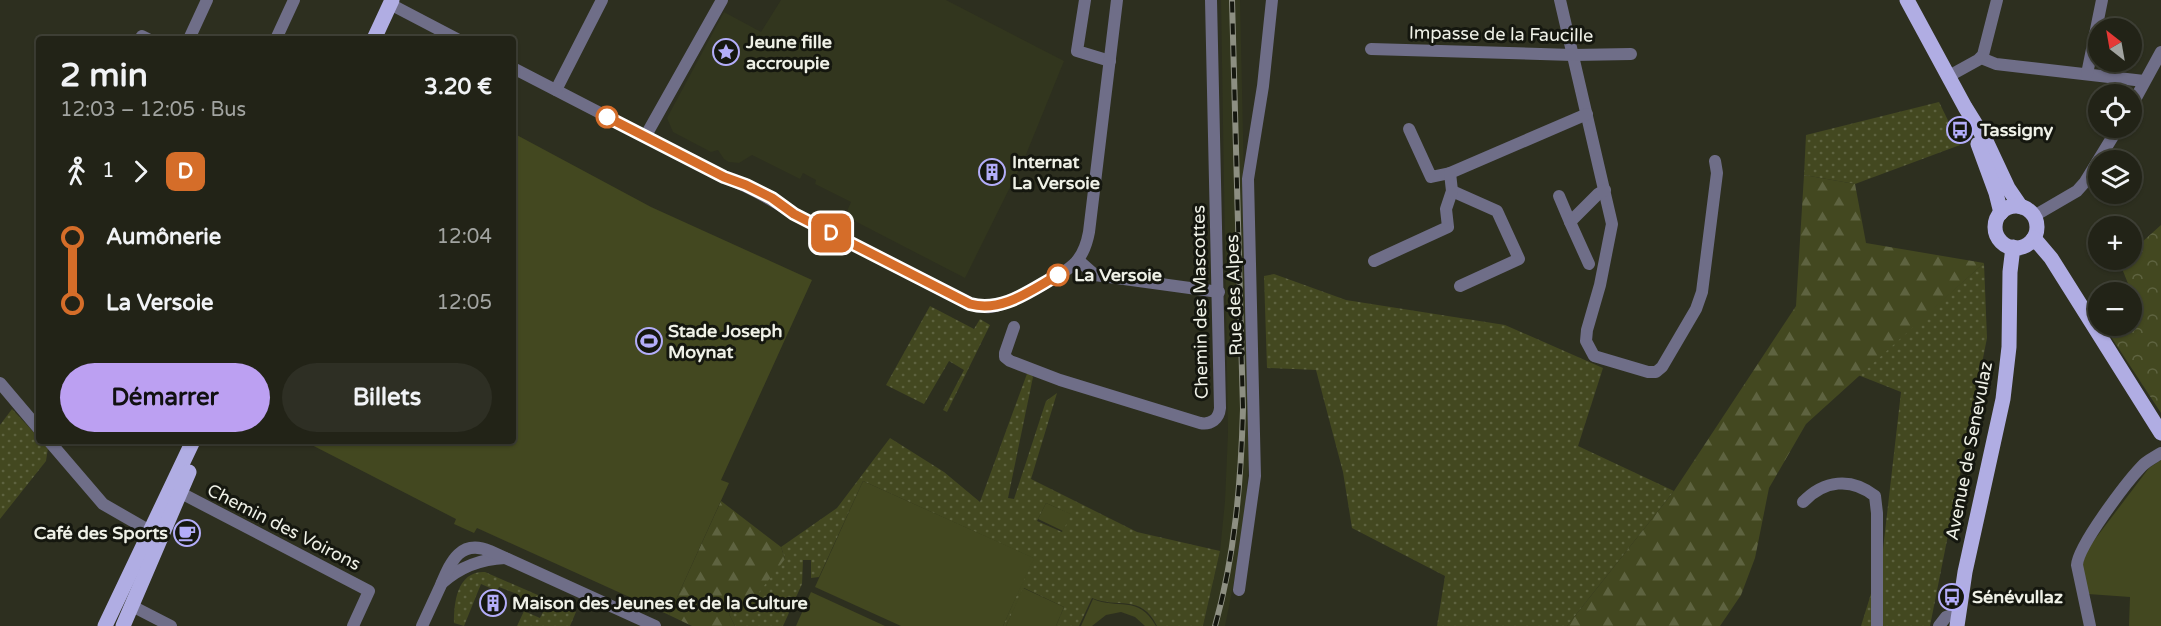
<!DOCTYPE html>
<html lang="fr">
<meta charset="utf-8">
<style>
:root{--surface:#222317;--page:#2e2f24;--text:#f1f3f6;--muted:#a2a4a1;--line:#3f4036;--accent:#bca0f2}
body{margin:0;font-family:"Varela Round",sans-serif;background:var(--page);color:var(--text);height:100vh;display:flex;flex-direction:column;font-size:22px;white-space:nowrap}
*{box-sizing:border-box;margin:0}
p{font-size:20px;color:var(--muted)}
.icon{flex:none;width:33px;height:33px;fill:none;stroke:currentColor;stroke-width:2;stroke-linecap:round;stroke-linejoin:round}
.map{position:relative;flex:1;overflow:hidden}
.sheet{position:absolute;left:36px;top:36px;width:480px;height:408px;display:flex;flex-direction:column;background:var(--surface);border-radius:6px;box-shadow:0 2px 4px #0004,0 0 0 2px var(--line)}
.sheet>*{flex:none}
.badge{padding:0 12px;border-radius:9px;font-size:21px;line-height:39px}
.needle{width:39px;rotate:329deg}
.fabs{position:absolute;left:2088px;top:18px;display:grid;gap:12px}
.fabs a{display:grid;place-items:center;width:54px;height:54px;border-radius:50%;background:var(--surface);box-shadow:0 2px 4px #0004,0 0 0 2px var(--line);font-size:30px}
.map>.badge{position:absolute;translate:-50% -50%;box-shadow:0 0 0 3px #fff}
.legs{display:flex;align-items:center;gap:9px;height:66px;padding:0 24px;font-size:20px}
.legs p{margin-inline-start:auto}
.headline{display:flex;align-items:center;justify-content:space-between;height:102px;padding:0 24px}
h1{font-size:33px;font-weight:700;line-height:45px}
.cta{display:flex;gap:12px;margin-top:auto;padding:12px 24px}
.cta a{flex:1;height:69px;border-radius:36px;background:var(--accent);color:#111;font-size:24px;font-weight:700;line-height:69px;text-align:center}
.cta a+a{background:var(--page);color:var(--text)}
ul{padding:0 24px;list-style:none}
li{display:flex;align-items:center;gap:21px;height:66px;font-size:22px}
li i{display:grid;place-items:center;width:9px;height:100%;margin:0 8px;background:currentColor}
li i::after{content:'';width:15px;height:15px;margin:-8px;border:4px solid;border-radius:50%;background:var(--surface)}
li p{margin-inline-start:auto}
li:first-child i{background:linear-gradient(#0000 50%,currentColor 0)}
li:last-child i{background:linear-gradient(currentColor 50%,#0000 0)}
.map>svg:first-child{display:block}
.built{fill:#32361e}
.grass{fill:url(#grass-dots);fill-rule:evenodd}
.forest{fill:url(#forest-firs)}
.park{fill:url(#park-crowns)}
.garden{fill:#434820}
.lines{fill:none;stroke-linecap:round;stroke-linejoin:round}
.minor{stroke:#6f6e88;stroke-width:12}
.major{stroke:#b0ade3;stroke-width:15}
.rail-casing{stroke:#8d8f82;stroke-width:6}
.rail{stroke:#15170f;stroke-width:4;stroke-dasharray:11;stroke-linecap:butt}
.line-1-casing{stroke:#fff;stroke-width:14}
.line-1{stroke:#d56d29;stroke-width:9}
.stop-1-dot{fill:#fff;stroke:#d56d29;stroke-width:3}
.labels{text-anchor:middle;stroke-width:6;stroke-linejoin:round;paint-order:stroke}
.street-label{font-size:18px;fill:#eff1e7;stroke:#15170f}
.poi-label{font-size:18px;font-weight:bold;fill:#eff1e7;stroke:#15170f;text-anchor:start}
.stop-label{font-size:18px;font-weight:bold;fill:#eff1e7;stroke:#15170f;text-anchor:start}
</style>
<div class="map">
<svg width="2161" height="626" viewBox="0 0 2161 626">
<defs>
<pattern id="grass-dots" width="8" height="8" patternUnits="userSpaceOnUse" patternTransform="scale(1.5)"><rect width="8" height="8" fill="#434820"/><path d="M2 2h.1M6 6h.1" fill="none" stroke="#5e6340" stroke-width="1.8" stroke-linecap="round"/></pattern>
<pattern id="forest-firs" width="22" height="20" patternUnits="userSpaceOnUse" patternTransform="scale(1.5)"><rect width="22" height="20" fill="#434820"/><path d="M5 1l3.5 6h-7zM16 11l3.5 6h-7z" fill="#5e6340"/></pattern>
<pattern id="park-crowns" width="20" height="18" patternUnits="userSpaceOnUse" patternTransform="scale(1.5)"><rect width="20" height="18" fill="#434820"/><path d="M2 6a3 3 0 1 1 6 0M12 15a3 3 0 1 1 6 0" fill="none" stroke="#5e6340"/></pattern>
</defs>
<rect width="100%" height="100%" fill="#2d2f1f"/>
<g class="built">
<path d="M781,0H946L1064,61L1025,157L965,278L845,216L851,202L815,184L816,180L803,173L800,179L752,155L739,163L729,162L724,159L718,150L711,152L673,132L667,118L724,12L761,32Z"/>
<path d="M1221,0H1240L1250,447L1243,536L1225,626H1203L1220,551L1225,501L1228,433Z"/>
</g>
<g class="grass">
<path d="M1939,102L1960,145L1855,184L1804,175L1806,135Z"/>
<path d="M1984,263L1987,338L1930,626H1861L1882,558L1901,392L1858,375Z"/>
<path d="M1274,274L1346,300L1505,325L1603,368L1578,446L1674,491L1567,626H1437L1445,576L1352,528L1343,472L1316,370L1267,368L1264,276Z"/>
<path d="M930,306L974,329L980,319L990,325L947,412L943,410L964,370L949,361L924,404L886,385Z"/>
<path d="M1028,371L1033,377L1008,498L1014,499L1046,401L1057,393L1031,479L1137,532L1220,551L1203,626H1157C1141,593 1117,609 1092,598L1079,626H1056L1064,607L1024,588L1006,626H1003L1033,558L863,481L819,577L811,578V560H803L802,584L783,626H735L729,614L734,606L785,559L781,547L837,508L890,438L944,472L980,502ZM1046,503L1070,514L1062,532L1037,521Z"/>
<path d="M12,409L39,438V441L48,448L46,461L0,519V425Z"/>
<path d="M485,572L540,596L536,605L530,607L514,600L517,594L499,587L497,591L481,584L464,626L454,623C454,602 457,571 485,572Z"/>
<path d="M549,600L576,612L570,626H517L524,611L540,618Z"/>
</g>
<g class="forest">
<path d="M1804,175L1855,184L1866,243L1984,263L1806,424L1769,488L1755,558L1741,595L1720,626H1567L1674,491L1796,306Z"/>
<path d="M721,501L781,547L785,559L750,604L734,606L729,614L735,626H692L669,615Z"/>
</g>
<path class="park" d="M2161,225V413L2104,326H2132V292H2116L2129,286L2119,261L2132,260V251Z"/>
<g class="garden">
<path d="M513,133L651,207L812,280L721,480L729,483L669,615L477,528L474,533L454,524L456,519L304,441H513Z"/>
<path d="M2161,460V626H2129L2130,597L2088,594L2082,568L2086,551L2149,468Z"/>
<path d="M863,481L1034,558L1003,626H901L815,587Z"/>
<path d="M1046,503L1071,514L1063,531L1038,519Z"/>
<path d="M1023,588L1064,607L1056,626H1006Z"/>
<path d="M811,592L885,626H796Z"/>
<path d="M1093,599C1117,610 1138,594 1156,626H1145L1135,617L1121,612L1106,615L1092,626H1081Z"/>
</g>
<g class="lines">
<g class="minor">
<path d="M1085,0L1077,51L1110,61"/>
<path d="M1560,0L1612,224L1600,285L1587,330L1586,341L1594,356L1648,372H1656L1662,367L1696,309L1702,292L1717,173L1715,161"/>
<path d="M390,4L457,39"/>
<path d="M142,36L148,39"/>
<path d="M189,39L207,0"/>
<path d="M276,39L294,0"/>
<path d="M1371,49L1573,55L1631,54"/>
<path d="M1981,58L1996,64L2144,81"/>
<path d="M513,68L724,177C749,187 771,199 794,214L963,301C972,305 981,308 990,307C1007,306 1065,274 1076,262C1084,253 1087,243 1089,232L1117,0"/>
<path d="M2087,74L2102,0"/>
<path d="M1949,76L1978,60L1983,55L1997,0"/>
<path d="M556,90L602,0"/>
<path d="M2132,105L2161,52"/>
<path d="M1409,129L1431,177L1450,173"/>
<path d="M645,137L722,0"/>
<path d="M1452,191L1497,211L1519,259L1460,286"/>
<path d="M1559,196L1570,222"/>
<path d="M2034,216L2077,191L2085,182L2118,128"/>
<path d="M1078,260L1095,275L1219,292"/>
<path d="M1374,261L1448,227L1446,209L1452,191L1450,173L1587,114"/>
<path d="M1589,264L1570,222L1598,194L1605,190"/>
<path d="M1014,327L1005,353V357L1010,361L1060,380L1200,423C1211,425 1219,419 1220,408L1211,0"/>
<path d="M0,383L39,429"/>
<path d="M49,441L103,504L150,531"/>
<path d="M181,493L369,591L353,626"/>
<path d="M1803,502C1824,480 1851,477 1875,496L1877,513V626"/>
<path d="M442,583C460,567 480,559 505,558"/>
<path d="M1239,590L1255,476L1248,179L1263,86L1272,0"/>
<path d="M132,606L171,626"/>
<path d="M422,626C428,613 434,600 440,587C450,564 459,538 490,551L655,626"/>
<path d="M1939,626L1946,617L1958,613"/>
<path d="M2090,626L2077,565C2078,546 2126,483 2141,467C2146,461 2155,457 2161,453"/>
</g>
<g class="major">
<path d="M1907,0L1965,107L1986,141L2008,188L2021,207"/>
<path d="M374,39L392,0"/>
<path d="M1978,144L1996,193L2001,213"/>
<circle cx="2016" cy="227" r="21"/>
<path d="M2034,238L2051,258L2161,433"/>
<path d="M105,626L193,441"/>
<path d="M123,626L189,472"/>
<path d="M1957,626L1965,572L2003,399L2009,347L2010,272L2013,247"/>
</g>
<defs>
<path id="rail" d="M1215,626C1235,555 1241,482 1243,409L1232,0"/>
</defs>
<use href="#rail" class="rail-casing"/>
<use href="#rail" class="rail"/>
</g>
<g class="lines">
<defs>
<path id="line-1" d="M607,117L724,177L746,185L772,198L794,214L970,304C1002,313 1031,290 1058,275"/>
</defs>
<use href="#line-1" class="line-1-casing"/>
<use href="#line-1" class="line-1"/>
</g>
<defs>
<symbol id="sight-ring" viewBox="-11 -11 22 22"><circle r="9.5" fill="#15170f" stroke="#b3adf9" stroke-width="1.5"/><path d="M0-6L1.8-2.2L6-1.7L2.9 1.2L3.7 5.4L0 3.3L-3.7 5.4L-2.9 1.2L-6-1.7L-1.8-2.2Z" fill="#b3adf9"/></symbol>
<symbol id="bus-ring" viewBox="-11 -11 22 22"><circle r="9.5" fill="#15170f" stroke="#b3adf9" stroke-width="1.5"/><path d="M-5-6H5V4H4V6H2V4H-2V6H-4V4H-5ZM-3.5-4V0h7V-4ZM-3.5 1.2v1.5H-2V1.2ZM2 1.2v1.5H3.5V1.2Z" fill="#b3adf9"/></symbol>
<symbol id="building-ring" viewBox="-11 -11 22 22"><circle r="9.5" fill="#15170f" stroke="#b3adf9" stroke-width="1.5"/><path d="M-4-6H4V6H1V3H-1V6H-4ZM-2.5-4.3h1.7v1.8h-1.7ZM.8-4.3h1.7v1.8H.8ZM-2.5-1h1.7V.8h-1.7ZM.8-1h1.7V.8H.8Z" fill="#b3adf9"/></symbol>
<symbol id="stadium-ring" viewBox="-11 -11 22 22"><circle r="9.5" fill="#15170f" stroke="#b3adf9" stroke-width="1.5"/><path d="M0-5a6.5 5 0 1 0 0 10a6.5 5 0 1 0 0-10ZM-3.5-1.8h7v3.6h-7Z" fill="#b3adf9"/></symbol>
<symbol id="cafe-ring" viewBox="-11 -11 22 22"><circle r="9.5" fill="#15170f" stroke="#b3adf9" stroke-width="1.5"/><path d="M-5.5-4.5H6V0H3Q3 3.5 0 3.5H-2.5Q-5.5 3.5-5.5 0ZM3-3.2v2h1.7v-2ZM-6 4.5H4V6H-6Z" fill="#b3adf9"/></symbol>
</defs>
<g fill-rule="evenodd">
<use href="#sight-ring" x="711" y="37" width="30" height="30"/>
<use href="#bus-ring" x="1945" y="115" width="30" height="30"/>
<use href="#building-ring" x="977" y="157" width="30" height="30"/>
<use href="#stadium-ring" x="634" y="326" width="30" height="30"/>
<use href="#cafe-ring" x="172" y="518" width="30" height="30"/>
<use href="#bus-ring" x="1937" y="582" width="30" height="30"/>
<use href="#building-ring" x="478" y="588" width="30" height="30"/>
</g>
<g class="stop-1-dot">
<circle cx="607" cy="117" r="10"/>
<circle cx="1058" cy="275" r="10"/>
</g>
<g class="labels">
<g class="street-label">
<text transform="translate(1501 34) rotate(1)" y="6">Impasse de la Faucille</text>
<text transform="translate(1234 295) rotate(-92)" y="6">Rue des Alpes</text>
<text transform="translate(1200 302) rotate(-91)" y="6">Chemin des Mascottes</text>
<text transform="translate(1969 451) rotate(-79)" y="6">Avenue de Senevulaz</text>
<text transform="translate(284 527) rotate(27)" y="6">Chemin des Voirons</text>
</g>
<g class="poi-label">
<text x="746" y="48">Jeune fille<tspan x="746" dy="21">accroupie</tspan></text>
<text x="1980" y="136">Tassigny</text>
<text x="1012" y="168">Internat<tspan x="1012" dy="21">La Versoie</tspan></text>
<text x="668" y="337">Stade Joseph<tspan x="668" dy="21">Moynat</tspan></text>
<text x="168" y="539" text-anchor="end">Café des Sports</text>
<text x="1972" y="603">Sénévullaz</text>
<text x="512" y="609">Maison des Jeunes et de la Culture</text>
</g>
<g class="stop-label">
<text x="1074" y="281">La Versoie</text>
</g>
</g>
</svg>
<div class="fabs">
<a><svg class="needle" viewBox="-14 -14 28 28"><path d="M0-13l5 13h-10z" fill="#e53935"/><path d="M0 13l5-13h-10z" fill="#a2a4a1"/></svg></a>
<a><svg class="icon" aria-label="locate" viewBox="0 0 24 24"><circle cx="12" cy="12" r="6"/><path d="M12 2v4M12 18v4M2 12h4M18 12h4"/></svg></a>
<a><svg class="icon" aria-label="layers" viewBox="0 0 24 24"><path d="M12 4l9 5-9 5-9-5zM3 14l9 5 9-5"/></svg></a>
<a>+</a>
<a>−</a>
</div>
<b class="badge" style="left:831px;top:233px;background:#d56d29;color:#fff">D</b>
<section class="sheet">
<div class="headline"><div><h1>2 min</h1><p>12:03 – 12:05 · Bus</p></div><b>3.20 €</b></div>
<div class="legs"><svg class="icon" aria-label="walk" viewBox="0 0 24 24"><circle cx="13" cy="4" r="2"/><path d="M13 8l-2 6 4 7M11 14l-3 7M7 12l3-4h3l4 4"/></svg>1<svg class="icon" aria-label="forward" viewBox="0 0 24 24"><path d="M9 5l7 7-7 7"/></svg><b class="badge" style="background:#d56d29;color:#fff">D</b></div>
<ul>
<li><i style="color:#d56d29"></i><b>Aumônerie</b><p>12:04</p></li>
<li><i style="color:#d56d29"></i><b>La Versoie</b><p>12:05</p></li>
</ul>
<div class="cta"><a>Démarrer</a><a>Billets</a></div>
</section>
</div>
